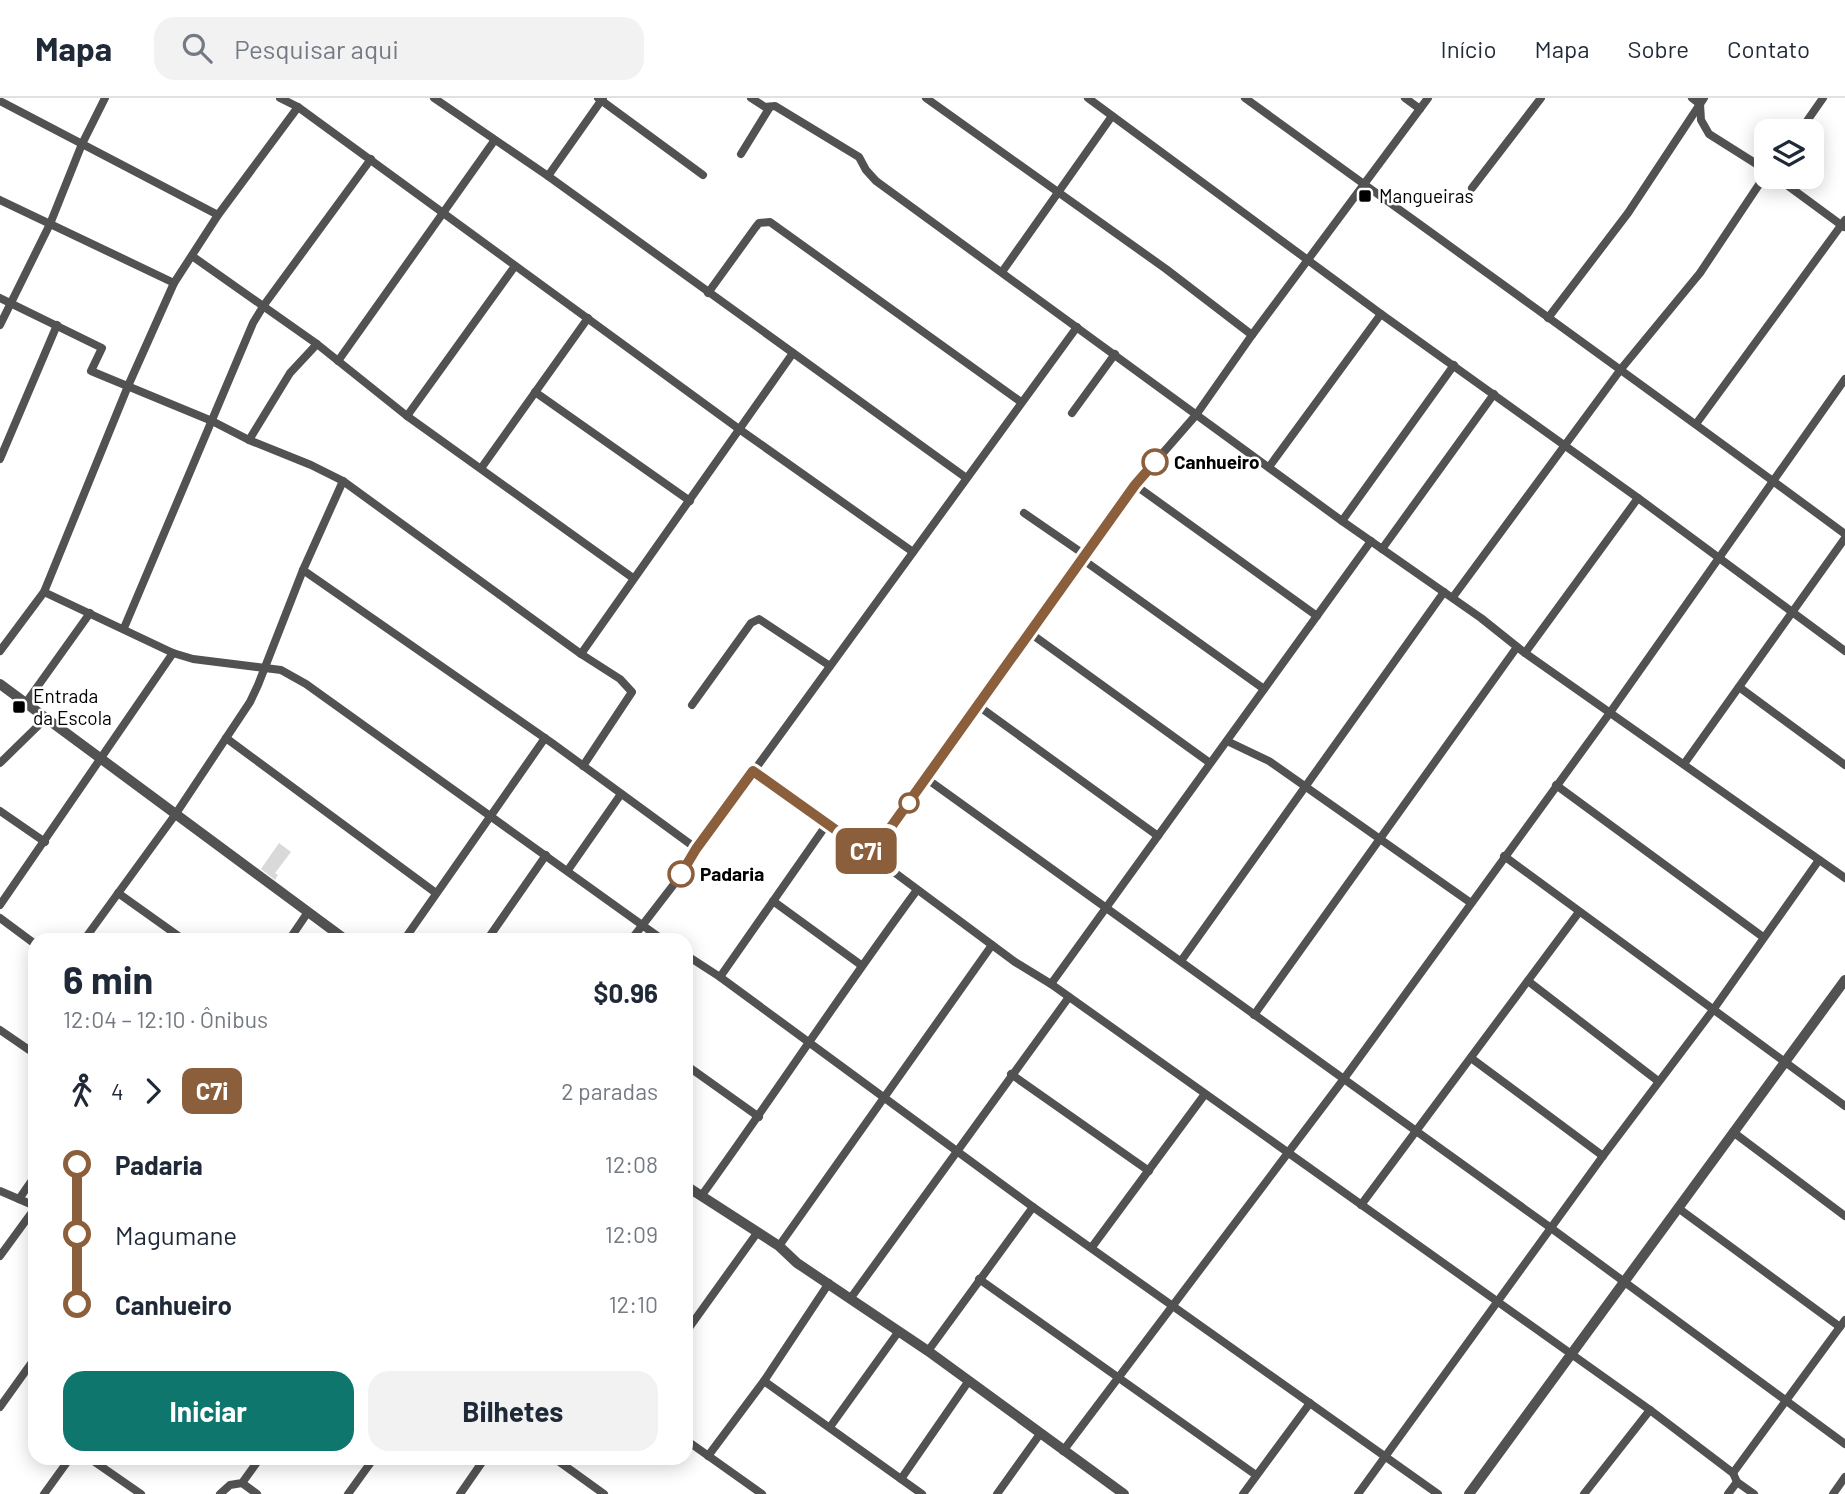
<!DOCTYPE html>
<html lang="pt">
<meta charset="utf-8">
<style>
:root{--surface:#fff;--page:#f2f2f3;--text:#1f2937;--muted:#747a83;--line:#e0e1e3;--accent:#0f766e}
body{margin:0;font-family:Barlow,sans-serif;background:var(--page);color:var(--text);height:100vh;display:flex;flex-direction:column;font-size:26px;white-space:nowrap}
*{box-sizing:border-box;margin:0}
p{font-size:23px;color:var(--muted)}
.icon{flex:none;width:38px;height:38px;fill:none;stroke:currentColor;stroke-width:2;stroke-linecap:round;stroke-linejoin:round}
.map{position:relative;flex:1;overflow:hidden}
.side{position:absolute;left:28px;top:835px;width:665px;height:532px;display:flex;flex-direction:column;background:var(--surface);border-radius:21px;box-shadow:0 4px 18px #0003}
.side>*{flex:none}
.badge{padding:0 14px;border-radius:10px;font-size:24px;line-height:46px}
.fabs{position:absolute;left:1754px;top:21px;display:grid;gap:14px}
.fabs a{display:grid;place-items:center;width:70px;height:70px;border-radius:14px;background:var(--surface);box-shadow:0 4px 18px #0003;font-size:35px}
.map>.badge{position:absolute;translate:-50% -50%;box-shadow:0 0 0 4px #fff}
.legs{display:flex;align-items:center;gap:10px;height:77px;padding:0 35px;font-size:23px}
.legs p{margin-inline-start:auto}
.head{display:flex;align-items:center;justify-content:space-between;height:119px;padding:0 35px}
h1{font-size:38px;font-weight:700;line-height:52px}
.cta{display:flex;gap:14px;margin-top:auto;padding:14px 35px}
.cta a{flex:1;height:80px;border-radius:21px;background:var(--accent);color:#fff;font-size:28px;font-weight:700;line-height:80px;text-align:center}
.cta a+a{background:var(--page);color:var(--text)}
ul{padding:0 35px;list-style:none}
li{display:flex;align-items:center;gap:24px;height:70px;font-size:26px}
li i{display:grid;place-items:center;width:10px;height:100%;margin:0 9px;background:currentColor}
li i::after{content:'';width:18px;height:18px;margin:-9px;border:5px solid;border-radius:50%;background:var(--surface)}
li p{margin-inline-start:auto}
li:first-child i{background:linear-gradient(#0000 50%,currentColor 0)}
li:last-child i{background:linear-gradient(currentColor 50%,#0000 0)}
header{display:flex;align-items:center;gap:42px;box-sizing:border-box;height:98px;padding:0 35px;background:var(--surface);border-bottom:2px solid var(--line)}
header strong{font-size:33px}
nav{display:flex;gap:38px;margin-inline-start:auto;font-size:24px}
.search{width:490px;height:63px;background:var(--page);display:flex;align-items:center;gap:18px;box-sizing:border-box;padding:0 24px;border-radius:21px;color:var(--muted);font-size:26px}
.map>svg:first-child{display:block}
.green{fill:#d9d9d9}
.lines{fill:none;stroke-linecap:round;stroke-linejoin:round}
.minor{stroke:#525252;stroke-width:8}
.tertiary{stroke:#525252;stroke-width:10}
.line-1-casing{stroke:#fff;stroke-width:16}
.line-1{stroke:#8b5e3c;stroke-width:10}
.poi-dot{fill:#000;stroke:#fff;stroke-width:2.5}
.stop-1-dot{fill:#fff;stroke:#8b5e3c;stroke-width:3.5}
.labels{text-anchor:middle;stroke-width:5;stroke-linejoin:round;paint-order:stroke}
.poi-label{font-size:19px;fill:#000;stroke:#fff;text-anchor:start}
.stop-label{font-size:19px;font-weight:bold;fill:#000;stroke:#fff;text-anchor:start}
</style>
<header>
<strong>Mapa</strong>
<div class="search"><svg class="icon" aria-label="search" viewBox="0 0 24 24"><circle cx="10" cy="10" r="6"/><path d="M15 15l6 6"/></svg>Pesquisar aqui</div>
<nav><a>Início</a><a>Mapa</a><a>Sobre</a><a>Contato</a></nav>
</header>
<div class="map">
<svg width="1845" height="1396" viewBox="0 0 1845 1396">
<rect width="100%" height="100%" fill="#fff"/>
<path class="green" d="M279,745L291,754L275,775L278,777L275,782L261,771Z"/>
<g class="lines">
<g class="minor">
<path d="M280,0L298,9L739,331L913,454"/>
<path d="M434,0L548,78L965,379"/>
<path d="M598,0L703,77"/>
<path d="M751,0L765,9L775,8L859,59L866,72L876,83L1342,423L1481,520L1525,555L1845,780"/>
<path d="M926,0L1166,171L1252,237"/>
<path d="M1088,0L1381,216L1638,400"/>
<path d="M1245,0C1445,145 1646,289 1845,436"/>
<path d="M1405,0L1420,11"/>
<path d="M1692,0L1700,6L1701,22L1709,36L1766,72"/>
<path d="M0,3L218,117"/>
<path d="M1800,33L1823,0"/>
<path d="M741,56L770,9"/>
<path d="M548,78L603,0"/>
<path d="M1776,79L1844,129"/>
<path d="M1472,90L1541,0"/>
<path d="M0,102L174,185"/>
<path d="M192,158L317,246"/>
<path d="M1002,174L1112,18"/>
<path d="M708,195L755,130L759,125L770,124L1021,304"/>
<path d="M0,200L102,250L91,273L212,323L249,342L311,367L343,383L581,556L620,581L632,594L583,668"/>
<path d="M1548,220L1628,115L1704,0"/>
<path d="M0,227L50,126L82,46L105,0"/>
<path d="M338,263L494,43"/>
<path d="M535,294L690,403"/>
<path d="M1072,315L1115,256"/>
<path d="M407,318L515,168"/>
<path d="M1696,326L1845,122"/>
<path d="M249,342L290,275L317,246L407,318L633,480"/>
<path d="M0,361L57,227"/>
<path d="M482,369L588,220"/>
<path d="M1269,369L1381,216"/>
<path d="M1135,387L1317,518"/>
<path d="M1024,415L1085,457"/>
<path d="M1342,423L1454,267"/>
<path d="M1382,451L1494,296"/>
<path d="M1082,461L1264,591"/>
<path d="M303,472L552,645L697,751"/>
<path d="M44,494L173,555L193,561L281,572L306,586L663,842"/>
<path d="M1453,499L1621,271L1700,175L1760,85L1768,79"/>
<path d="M124,530L253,225L264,207L371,61"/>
<path d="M1030,535L1210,665"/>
<path d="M0,553L44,494L128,288L174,185L218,117L298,9"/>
<path d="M1525,555L1638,400L1845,553"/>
<path d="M581,556L793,255"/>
<path d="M1739,589L1845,667"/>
<path d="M25,606L90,515"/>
<path d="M692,607L751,525L759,521L830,568"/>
<path d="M977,607L1158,738"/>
<path d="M226,640L436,795"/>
<path d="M1227,643L1269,663L1471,805"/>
<path d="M0,665L45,621"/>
<path d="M1684,666L1845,440"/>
<path d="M753,673L871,757L1015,864L1051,886L1650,1312L1733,1375L1737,1384L1754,1396"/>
<path d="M927,681L1551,1130L1845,1346"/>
<path d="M1556,687L1763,839"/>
<path d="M0,713L45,744"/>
<path d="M871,757L1135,387L1196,317L1252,237L1428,0"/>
<path d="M1504,758L1845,1008"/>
<path d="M568,772L621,696"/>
<path d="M118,795L184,842"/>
<path d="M773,803L861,867"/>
<path d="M0,807L173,555"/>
<path d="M0,820L35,846"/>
<path d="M84,842L175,717L250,604L258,587L303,472L343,383"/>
<path d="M289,842L308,814"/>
<path d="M404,842L545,640"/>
<path d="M487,842L546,757"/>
<path d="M631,842L678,781L697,751L1077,229"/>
<path d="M686,857L720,879L1033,1109L1438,1396"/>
<path d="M1181,863L1444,494"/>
<path d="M720,879L827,726"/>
<path d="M1528,883L1658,983"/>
<path d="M1051,886L1371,443"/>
<path d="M1254,917L1517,549"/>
<path d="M0,932L35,956"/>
<path d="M1471,960L1603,1058"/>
<path d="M686,967L759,1019"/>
<path d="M1011,976L1149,1073"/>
<path d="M1733,1034L1845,1118"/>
<path d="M0,1093L35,1108"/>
<path d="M702,1097C775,996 843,892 917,792"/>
<path d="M19,1101L35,1078"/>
<path d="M1361,1107L1579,814"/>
<path d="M1678,1110L1840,1229"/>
<path d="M779,1148L992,847"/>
<path d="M1092,1149L1205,996"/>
<path d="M0,1158L35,1110"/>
<path d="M979,1181L1256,1377"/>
<path d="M850,1201L1069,899"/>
<path d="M686,1234L757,1135"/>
<path d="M928,1253L1033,1109"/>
<path d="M764,1283L922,1396"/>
<path d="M0,1309L35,1260"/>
<path d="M830,1329L899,1233"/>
<path d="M686,1342L762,1396"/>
<path d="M1063,1353L1343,982L1609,616L1845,281"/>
<path d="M708,1358L764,1283L829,1185"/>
<path d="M89,1360L141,1396"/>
<path d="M554,1360L604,1396"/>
<path d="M1733,1375L1845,1222"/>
<path d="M901,1381L968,1284"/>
<path d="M242,1385L257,1396"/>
<path d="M44,1396L70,1360"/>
<path d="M220,1396L230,1387L242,1385L260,1360"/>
<path d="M348,1396L374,1360"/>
<path d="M460,1396L485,1360"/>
<path d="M997,1396L1040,1336"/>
<path d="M1243,1396L1310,1305"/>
<path d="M1358,1396L1603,1058L1713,912L1819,762"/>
<path d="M1584,1396L1650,1312"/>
<path d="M1728,1396L1737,1384"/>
<path d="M1833,1396L1845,1379"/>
</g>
<g class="tertiary">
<path d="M0,586L346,842"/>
<path d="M686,1088L779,1148L797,1165L928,1253L1124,1396"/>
<path d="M1469,1396L1845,882"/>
</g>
</g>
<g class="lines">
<defs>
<path id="line-1" d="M681,776L696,751L753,673L871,757L1135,387L1155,364"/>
</defs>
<use href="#line-1" class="line-1-casing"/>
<use href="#line-1" class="line-1"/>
</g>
<g class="poi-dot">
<rect x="1358" y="91" width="14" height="14" rx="3.5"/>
<rect x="12" y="602" width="14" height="14" rx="3.5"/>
</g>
<g class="stop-1-dot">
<circle cx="1155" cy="364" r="12"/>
<circle cx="909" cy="705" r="9"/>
<circle cx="681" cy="776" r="12"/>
</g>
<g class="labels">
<g class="poi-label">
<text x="1379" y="105">Mangueiras</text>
<text x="33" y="605">Entrada<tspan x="33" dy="22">da Escola</tspan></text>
</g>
<g class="stop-label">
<text x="1174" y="371">Canhueiro</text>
<text x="700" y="783">Padaria</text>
</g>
</g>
</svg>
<div class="fabs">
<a><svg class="icon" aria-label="layers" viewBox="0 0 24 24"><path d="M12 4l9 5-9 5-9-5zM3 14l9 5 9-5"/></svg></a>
</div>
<b class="badge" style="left:866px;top:753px;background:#8b5e3c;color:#fff">C7i</b>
<section class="side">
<div class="head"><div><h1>6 min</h1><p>12:04 – 12:10 · Ônibus</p></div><b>$0.96</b></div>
<div class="legs"><svg class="icon" aria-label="walk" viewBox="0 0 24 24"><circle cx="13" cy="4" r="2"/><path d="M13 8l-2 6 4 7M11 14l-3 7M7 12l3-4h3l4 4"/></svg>4<svg class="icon" aria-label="forward" viewBox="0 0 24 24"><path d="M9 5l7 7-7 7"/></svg><b class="badge" style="background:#8b5e3c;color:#fff">C7i</b><p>2 paradas</p></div>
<ul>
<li><i style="color:#8b5e3c"></i><b>Padaria</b><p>12:08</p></li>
<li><i style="color:#8b5e3c"></i><span>Magumane</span><p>12:09</p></li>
<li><i style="color:#8b5e3c"></i><b>Canhueiro</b><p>12:10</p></li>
</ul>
<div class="cta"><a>Iniciar</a><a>Bilhetes</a></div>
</section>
</div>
